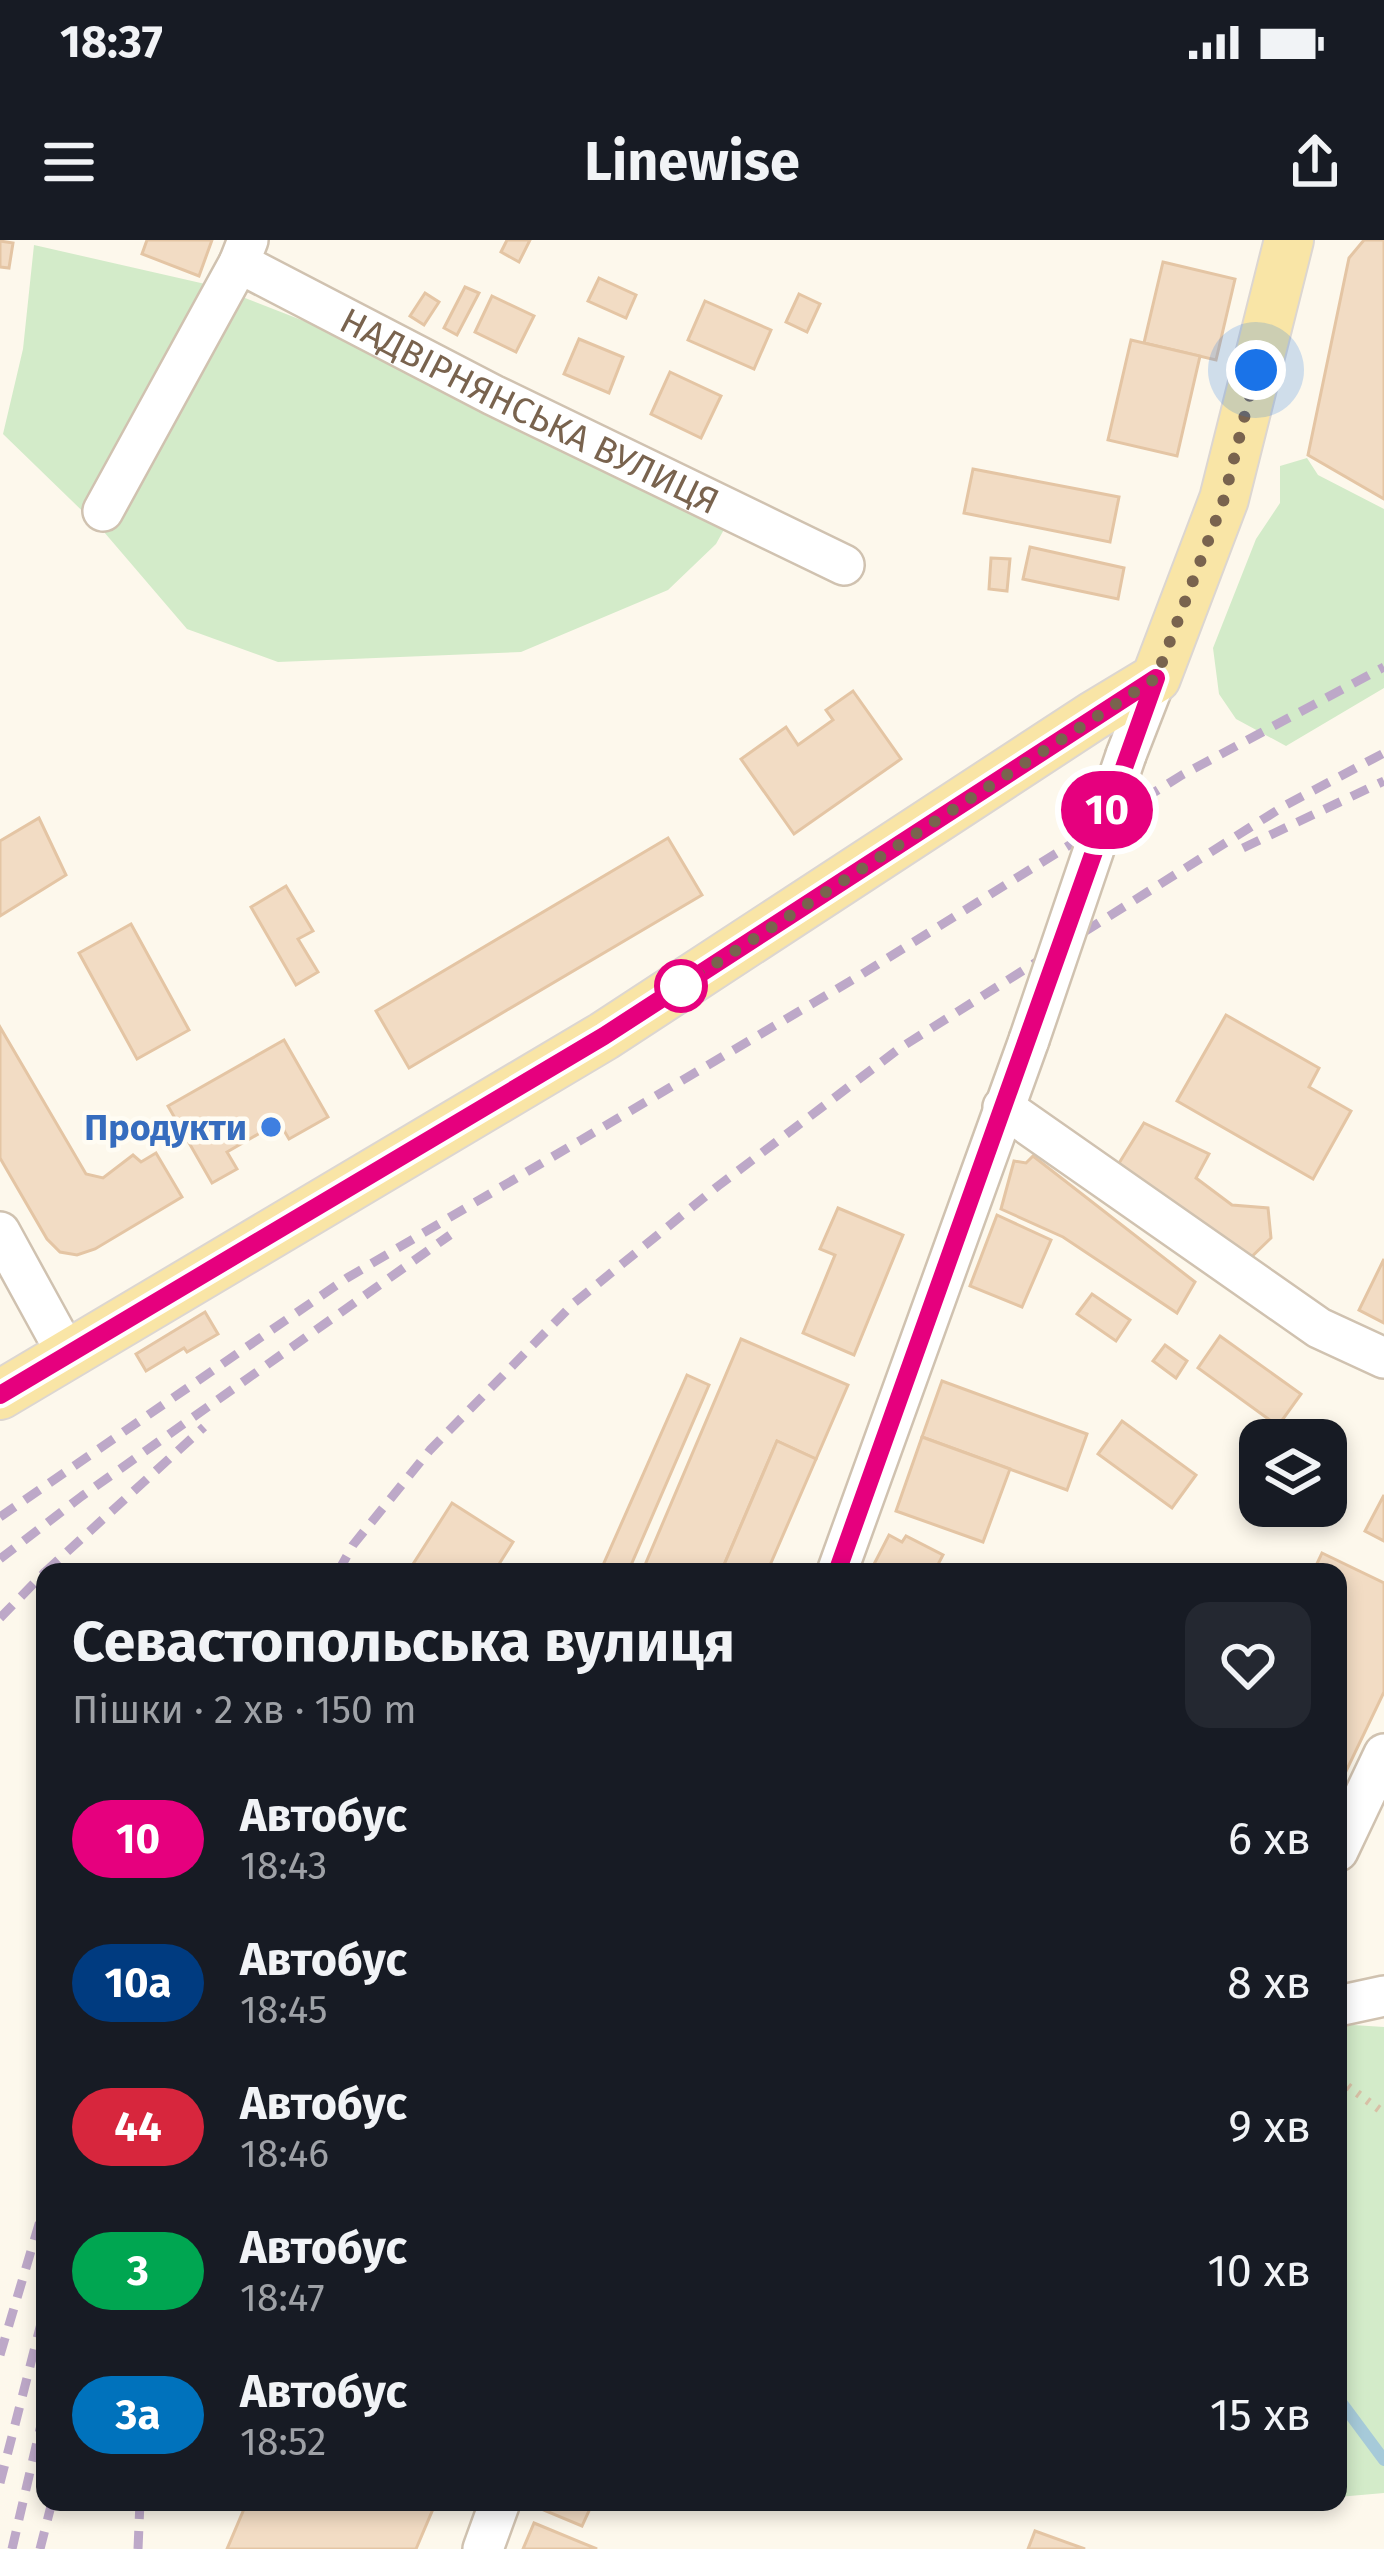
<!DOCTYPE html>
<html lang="uk">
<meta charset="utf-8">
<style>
:root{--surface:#171b24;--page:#242831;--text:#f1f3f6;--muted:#9ea1a6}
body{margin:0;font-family:"Fira Sans",sans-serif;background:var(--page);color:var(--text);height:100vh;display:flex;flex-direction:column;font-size:45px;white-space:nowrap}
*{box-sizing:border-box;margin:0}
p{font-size:39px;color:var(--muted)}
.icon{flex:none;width:66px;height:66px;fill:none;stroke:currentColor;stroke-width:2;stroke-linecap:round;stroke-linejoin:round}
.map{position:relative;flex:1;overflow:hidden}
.side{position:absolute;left:36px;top:1323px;width:1311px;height:948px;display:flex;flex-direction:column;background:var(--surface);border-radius:24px;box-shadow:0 6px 18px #0003}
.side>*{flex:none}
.badge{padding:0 24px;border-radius:39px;font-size:42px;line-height:78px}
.tools{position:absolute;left:1239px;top:1179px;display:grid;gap:24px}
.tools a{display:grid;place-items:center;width:108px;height:108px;border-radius:24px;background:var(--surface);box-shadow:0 6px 18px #0003;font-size:60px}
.you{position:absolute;width:60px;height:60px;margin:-30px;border:9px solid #fff;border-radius:50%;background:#1a73e8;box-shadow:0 0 0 18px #1a73e833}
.map>.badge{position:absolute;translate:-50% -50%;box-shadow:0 0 0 6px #fff}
.round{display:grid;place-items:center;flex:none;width:126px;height:126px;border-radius:24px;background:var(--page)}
.overview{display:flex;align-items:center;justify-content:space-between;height:204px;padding:0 36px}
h1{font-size:57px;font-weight:700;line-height:90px}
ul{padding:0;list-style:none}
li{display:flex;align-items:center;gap:36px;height:144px;padding:0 36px}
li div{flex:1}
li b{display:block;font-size:45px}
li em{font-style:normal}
li .badge{min-width:132px;font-weight:700;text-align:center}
.status{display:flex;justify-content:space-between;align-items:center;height:84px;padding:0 60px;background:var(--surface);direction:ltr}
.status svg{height:33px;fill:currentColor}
header{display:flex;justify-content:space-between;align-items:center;height:156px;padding:0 36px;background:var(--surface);font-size:54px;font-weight:700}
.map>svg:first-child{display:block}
.green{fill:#d3ebc9}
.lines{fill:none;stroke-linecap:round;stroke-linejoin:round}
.stream{stroke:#a6cad9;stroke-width:12}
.building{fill:#f2dcc4;stroke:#e4c5a4;stroke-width:3}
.minor-casing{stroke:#d0c2b0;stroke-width:44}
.major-casing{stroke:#dcd6d1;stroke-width:52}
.path{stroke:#d8c0a6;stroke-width:8;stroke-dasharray:3 9;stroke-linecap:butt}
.minor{stroke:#fff;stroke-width:39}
.major{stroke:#f9e5a6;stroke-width:48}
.rail{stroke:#bda8c8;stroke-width:9;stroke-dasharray:18 12;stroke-linecap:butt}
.minor-bridge-casing{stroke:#d0c2b0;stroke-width:44;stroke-linecap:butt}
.minor-bridge{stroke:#fff;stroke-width:39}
.line-casing{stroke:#fff;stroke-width:27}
.line{stroke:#e6007e;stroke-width:18}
.walk{stroke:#79634e;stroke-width:12;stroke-dasharray:0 21.6}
.stop-dot{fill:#fff;stroke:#e6007e;stroke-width:6}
.shop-dot{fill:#3f7fe0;stroke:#fffcf3;stroke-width:4.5}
.labels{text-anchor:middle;stroke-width:9;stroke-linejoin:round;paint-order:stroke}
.street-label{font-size:36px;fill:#79634e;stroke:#fffcf3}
.shop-label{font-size:36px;font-weight:bold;fill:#366cbe;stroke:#fffcf3;text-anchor:end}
</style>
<div class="status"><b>18:37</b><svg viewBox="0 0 49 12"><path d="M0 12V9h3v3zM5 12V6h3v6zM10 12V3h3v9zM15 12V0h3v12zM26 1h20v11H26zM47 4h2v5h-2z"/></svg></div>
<header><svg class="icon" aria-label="menu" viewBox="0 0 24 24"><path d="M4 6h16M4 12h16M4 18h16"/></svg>Linewise<svg class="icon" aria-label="share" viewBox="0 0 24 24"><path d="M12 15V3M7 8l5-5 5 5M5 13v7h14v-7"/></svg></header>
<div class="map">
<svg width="1384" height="2309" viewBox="0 0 1384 2309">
<rect width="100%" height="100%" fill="#fdf8ec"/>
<g class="green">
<path d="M34,5L214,46L386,113L732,275L716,304L668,350L521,412L278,422L187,389L104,292L3,194L23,109Z"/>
<path d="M1307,218L1318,235L1384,269V448L1286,506L1236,479L1219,454L1213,408L1256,299L1280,263V226Z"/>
<path d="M1338,1784L1384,1787V2253L1338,2257Z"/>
</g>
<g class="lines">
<path class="stream" d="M1338,2158L1384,2220"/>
</g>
<g class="building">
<path d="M147,0H212L199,36L142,14Z"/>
<path d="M507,0H530L519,22L501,12Z"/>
<path d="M1364,0H1384V259L1308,215L1349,18Z"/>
<path d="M0,1L13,3L9,28L0,27Z"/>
<path d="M1163,22L1235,39L1216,120L1144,103Z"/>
<path d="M599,38L636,55L626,78L588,61Z"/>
<path d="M465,47L479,53L457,95L444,88Z"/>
<path d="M425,53L439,62L424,85L410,76Z"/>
<path d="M799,54L820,64L807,92L786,82Z"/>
<path d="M492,56L534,76L516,112L475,92Z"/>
<path d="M705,61L771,90L754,129L688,100Z"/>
<path d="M579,99L623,117L609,153L564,134Z"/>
<path d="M1131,100L1200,116L1177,216L1108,200Z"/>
<path d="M670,132L721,156L701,198L651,174Z"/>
<path d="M973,229L1119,257L1110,302L964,273Z"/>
<path d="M1030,307L1124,328L1118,359L1023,339Z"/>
<path d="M991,318L1010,319L1007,351L989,349Z"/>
<path d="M853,451L901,519L794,594L741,519L786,487L798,505L833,480L826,470Z"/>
<path d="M39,578L66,635L0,676V601Z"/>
<path d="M668,598L702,655L409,828L376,771Z"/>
<path d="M286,646L313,691L298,699L318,732L296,745L251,667Z"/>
<path d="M131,684L189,790L137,819L79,713Z"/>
<path d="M1226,775L1319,828L1309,847L1351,871L1313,939L1177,861Z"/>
<path d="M0,787L86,934L103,938L133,915L141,922L156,913L182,957L95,1009L77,1015L60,1012L47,999L0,918Z"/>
<path d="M284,800L328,877L289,899L279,882L227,912L237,929L212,943L168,866Z"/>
<path d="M1144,883L1209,914L1196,938L1232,965L1268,968L1271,998L1242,1026L1111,936Z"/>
<path d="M1033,916L1195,1042L1177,1073L1063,997L1001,969L1014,921L1026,923Z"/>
<path d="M838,968L903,995L854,1115L803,1093L835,1015L820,1009Z"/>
<path d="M997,975L1051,1000L1022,1067L970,1046Z"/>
<path d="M1384,1019V1083L1359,1070Z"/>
<path d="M1092,1054L1130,1080L1116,1101L1077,1074Z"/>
<path d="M205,1072L218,1094L187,1112L184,1108L146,1131L136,1114Z"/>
<path d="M1220,1096L1301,1154L1278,1186L1198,1128Z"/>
<path d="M741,1099L848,1145L816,1219L777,1201L721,1332H642Z"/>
<path d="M1165,1105L1187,1121L1176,1138L1153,1121Z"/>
<path d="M687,1135L709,1145L628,1332H600Z"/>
<path d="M942,1141L1087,1194L1067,1250L922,1197Z"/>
<path d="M1122,1181L1196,1235L1172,1268L1098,1214Z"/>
<path d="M922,1197L1010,1229L983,1302L896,1271Z"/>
<path d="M777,1201L816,1219L767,1332H721Z"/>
<path d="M1384,1255V1301L1365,1291Z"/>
<path d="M452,1263L513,1302L494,1332H408Z"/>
<path d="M889,1295L902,1302L906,1296L943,1315L934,1332H870Z"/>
<path d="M1322,1313L1384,1343V1452L1338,1548V1332H1313Z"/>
<path d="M247,2262H436L416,2309H227Z"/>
<path d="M543,2262H593L582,2286L541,2269Z"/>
<path d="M534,2283L597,2309H523Z"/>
<path d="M1035,2291L1085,2309H1028Z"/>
</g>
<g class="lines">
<defs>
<g id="minor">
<path id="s1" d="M248,0L239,23L493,155L844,325"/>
<path d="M103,271L239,23"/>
<path d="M1126,515L1156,438"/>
<path d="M1003,867L1319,1088L1384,1118"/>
<path d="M0,992L68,1116"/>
<path d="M837,1332L1029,800"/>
<path d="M1338,1611L1384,1514"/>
<path d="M1338,1766L1384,1756"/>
<path d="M483,2309L500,2262"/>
</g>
<path id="major" d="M0,1155L604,796L1093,476L1156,438L1224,259L1289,0"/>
</defs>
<use href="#minor" class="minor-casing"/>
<use href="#major" class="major-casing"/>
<path class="path" d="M1338,1839L1384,1873"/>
<use href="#minor" class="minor"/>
<use href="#major" class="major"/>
<g class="rail">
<path d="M1243,608L1384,541"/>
<path d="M0,1277L347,1038L859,736L1182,535L1384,427"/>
<path d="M0,1319L82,1256L450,995"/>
<path d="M45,1332L204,1187"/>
<path d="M338,1332L353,1305L430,1210L574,1063L718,946L900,808L1284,566L1384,513"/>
<path d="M0,1378L45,1332"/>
<path d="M0,2115L45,1964"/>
<path d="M0,2243L45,2068"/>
<path d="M12,2309L45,2168"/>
<path d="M40,2309L52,2262"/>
<path d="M138,2309L140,2262"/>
</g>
<defs>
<path id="minor-bridge" d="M1029,800L1126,515"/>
</defs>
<use href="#minor-bridge" class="minor-bridge-casing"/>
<use href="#minor-bridge" class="minor-bridge"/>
</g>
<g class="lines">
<defs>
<path id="line" d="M0,1155L604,796L1156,438L837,1332"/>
</defs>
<use href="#line" class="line-casing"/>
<use href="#line" class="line"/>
<path class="walk" d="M681,746L1156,438L1224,259L1256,130"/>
</g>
<circle class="stop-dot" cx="681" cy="746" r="24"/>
<circle class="shop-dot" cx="271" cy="887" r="12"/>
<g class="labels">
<g class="street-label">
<text dy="13" stroke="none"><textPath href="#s1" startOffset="351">НАДВІРНЯНСЬКА ВУЛИЦЯ</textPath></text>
</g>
<g class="shop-label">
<text x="247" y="900">Продукти</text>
</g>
</g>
</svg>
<div class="tools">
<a><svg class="icon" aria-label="layers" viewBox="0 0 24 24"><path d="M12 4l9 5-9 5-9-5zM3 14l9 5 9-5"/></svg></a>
</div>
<div class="you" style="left:1256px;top:130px"></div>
<b class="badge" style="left:1107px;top:570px;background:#e6007e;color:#fff">10</b>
<section class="side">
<div class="overview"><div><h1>Севастопольська вулиця</h1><p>Пішки · 2 хв · 150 m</p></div><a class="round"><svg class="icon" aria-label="heart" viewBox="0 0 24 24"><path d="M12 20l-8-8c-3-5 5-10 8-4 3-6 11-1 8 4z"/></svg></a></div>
<ul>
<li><span class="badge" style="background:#e6007e;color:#fff">10</span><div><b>Автобус</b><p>18:43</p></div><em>6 хв</em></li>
<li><span class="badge" style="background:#003b80;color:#fff">10а</span><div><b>Автобус</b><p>18:45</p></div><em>8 хв</em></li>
<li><span class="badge" style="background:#d7263d;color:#fff">44</span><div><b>Автобус</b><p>18:46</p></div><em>9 хв</em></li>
<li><span class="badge" style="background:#00a651;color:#fff">3</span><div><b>Автобус</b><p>18:47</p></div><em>10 хв</em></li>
<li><span class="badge" style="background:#0072bc;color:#fff">3а</span><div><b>Автобус</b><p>18:52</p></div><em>15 хв</em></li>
</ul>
</section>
</div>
